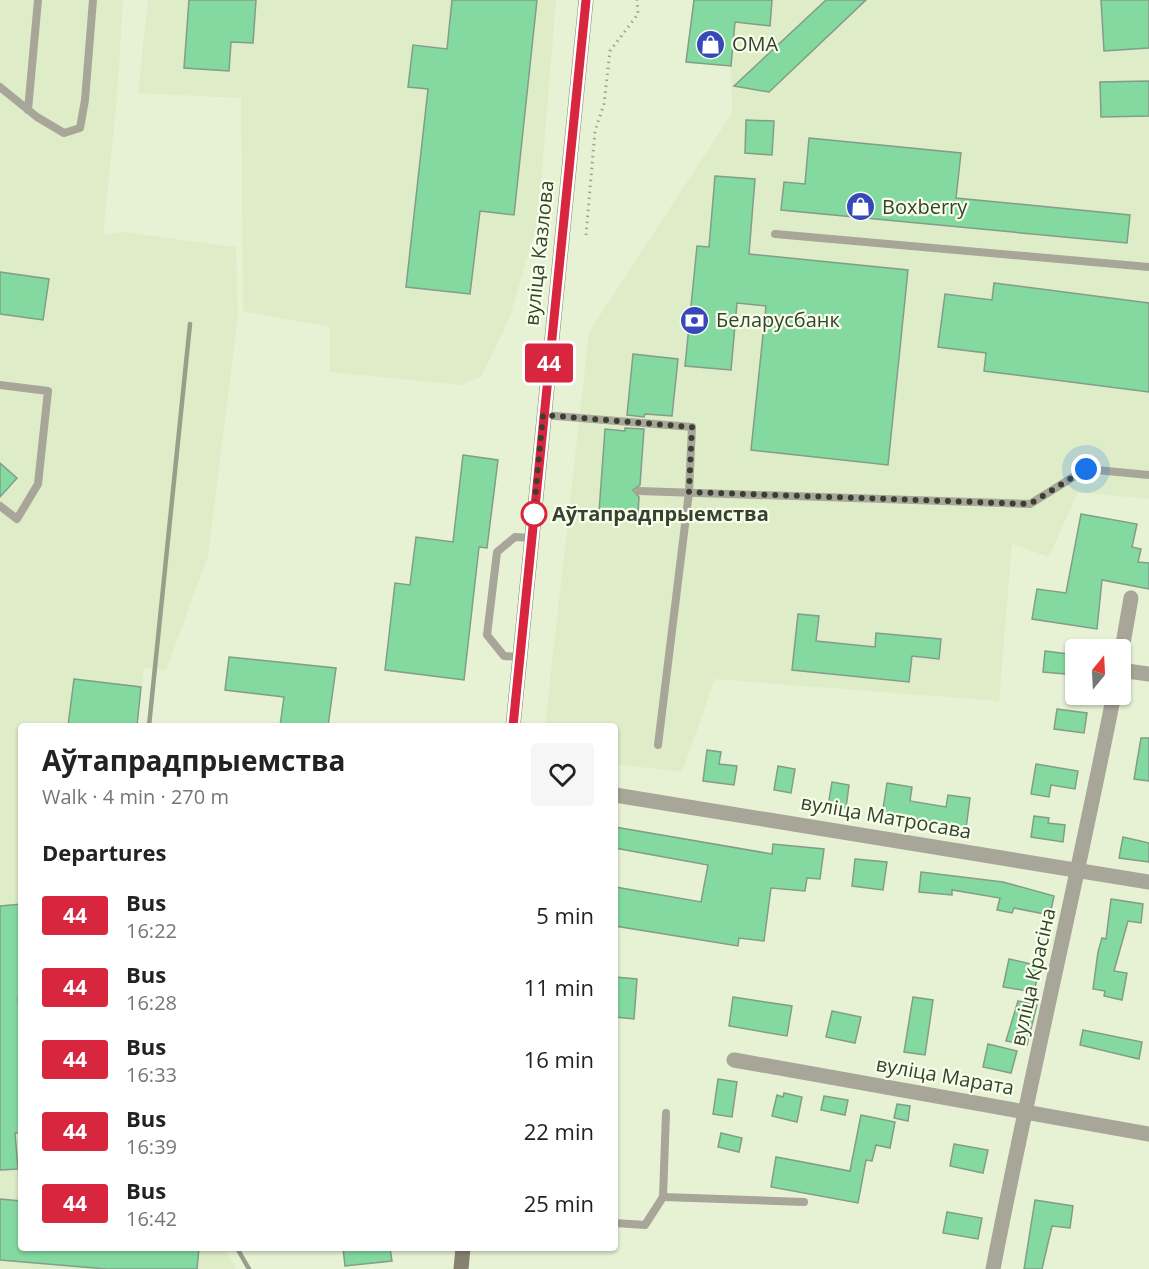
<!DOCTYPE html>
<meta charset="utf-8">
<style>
:root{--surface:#fff;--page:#f6f6f6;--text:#222;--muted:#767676}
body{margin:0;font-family:"Open Sans",sans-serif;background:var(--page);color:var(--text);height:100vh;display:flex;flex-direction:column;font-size:22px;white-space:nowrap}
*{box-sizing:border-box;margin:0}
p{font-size:20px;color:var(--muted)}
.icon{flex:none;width:33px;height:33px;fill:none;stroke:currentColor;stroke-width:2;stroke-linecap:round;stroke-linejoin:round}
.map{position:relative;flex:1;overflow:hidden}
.sheet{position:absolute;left:18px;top:723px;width:600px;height:528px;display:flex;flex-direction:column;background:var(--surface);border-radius:6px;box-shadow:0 2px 4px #0004}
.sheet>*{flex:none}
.badge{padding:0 12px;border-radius:4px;font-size:21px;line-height:39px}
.needle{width:39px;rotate:18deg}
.fabs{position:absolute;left:1065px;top:639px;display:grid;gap:12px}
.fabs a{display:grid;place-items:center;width:66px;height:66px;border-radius:6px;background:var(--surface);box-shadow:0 2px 4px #0004;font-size:30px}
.you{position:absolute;width:30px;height:30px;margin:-15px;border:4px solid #fff;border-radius:50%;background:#1a73e8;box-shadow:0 0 0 9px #1a73e833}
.map>.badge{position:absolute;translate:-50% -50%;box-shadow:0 0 0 3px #fff}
h2{padding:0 24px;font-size:22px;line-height:54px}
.round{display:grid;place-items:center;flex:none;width:63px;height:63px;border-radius:6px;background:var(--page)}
.head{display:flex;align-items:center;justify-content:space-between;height:102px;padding:0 24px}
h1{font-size:28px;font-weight:700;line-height:45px}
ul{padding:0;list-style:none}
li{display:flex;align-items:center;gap:18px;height:72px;padding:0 24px}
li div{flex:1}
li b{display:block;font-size:22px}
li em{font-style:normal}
li .badge{min-width:66px;font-weight:700;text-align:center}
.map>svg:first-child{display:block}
.built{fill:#deecc7}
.building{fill:#83d99f;stroke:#829d89;stroke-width:1.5}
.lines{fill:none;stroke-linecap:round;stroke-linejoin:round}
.path{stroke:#9ba38e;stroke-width:3;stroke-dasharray:1.5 4.5;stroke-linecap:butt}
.service{stroke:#a8a599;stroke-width:8}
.minor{stroke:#a8a599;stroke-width:15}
.secondary{stroke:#878270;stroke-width:15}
.rail{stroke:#979f8a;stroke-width:4.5}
.line-casing{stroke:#fff;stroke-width:14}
.line{stroke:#d7263d;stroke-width:9}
.walk{stroke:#3a3f33;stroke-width:6;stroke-dasharray:0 10.8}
.stop-dot{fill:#fff;stroke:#d7263d;stroke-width:3}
.labels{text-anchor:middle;stroke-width:4.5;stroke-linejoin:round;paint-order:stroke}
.poi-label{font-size:20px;fill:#3a3f33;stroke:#f6ffe7;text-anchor:start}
.street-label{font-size:20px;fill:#3a3f33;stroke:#f6ffe7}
.stop-label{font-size:20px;font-weight:bold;fill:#3a3f33;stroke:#f6ffe7;text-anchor:start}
</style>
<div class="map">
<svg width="1149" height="1269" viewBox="0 0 1149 1269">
<rect width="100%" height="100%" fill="#e7f2d5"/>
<g class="built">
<path d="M0,0H123L117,97L103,235L123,232L236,247L238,317L208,556L166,670L144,668L137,726H21V1248H225L236,1269H0Z"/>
<path d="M148,0H556L538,221L509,319L481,377L461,385L330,372V327L243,311L241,98L138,93Z"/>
<path d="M693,0H1149V499L1078,492L1049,557L1012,544L999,701L715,679L682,772L615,764V726H545L589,332L732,113L731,66L686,62Z"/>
</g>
<g class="building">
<path d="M189,0H256L253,43L231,42L229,71L184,68Z"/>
<path d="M452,0H537L514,215L480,211L470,294L406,287L428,89L408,87L413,45L447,49Z"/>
<path d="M694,0H772L770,26L735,22L731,66L686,62Z"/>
<path d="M826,0H866L769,92L734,86Z"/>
<path d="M1101,0H1149V48L1104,51Z"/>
<path d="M1149,81V116L1101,117L1100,82Z"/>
<path d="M746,120L774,121L772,155L745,153Z"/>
<path d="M809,138L961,153L956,198L1130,215L1127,243L781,210L784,182L805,184Z"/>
<path d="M715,176L755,179L749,254L908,270L888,465L751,450L766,306L737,303L731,370L685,366L697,246L709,247Z"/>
<path d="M0,272L49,279L43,320L0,314Z"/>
<path d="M994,283L1149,303V392L984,371L986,353L938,347L945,294L992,300Z"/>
<path d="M633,354L678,359L672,416L645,414L644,417L627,415Z"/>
<path d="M625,428L644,429L640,485L633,490L639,497L638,514L599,512L605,429L625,431Z"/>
<path d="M463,455L498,460L487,548L479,547L464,680L385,670L395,583L410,585L416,537L453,542Z"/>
<path d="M0,463L17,478L0,497Z"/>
<path d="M1081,514L1137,524L1132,547L1141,549L1138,562L1149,563V589L1102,580L1097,629L1032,619L1037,589L1066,593Z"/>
<path d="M798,614L819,616L816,641L875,647L876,633L941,639L939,659L912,656L909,682L792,670Z"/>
<path d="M1045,651L1076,655V675L1043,672Z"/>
<path d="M229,657L336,668L328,726H280L284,697L225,690Z"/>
<path d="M74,679L141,687L137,726H68Z"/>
<path d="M1057,709L1087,713L1084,733L1054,729Z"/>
<path d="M1141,738H1149V781L1134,779Z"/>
<path d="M707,750L721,752L719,764L737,766L734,785L703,781Z"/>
<path d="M1036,764L1078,771L1075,789L1051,785L1049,797L1031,794Z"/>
<path d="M778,766L795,769L791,793L774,790Z"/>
<path d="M832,782L849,785L846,808L828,806Z"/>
<path d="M887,783L912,787L910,801L946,807L948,795L970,798L966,829L944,826V823L882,815Z"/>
<path d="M1034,816L1049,818L1048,823L1065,825L1063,842L1031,837Z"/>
<path d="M615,827L772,854L773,844L824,849L820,879L807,878L805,891L771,888L764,941L739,938L738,946L615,926V887L701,902L708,865L615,848Z"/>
<path d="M1123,837L1149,843V862L1119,858Z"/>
<path d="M855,859L887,862L883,890L852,886Z"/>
<path d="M921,872L1003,882L1054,896L1050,915L1014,908L1012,913L997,910L1000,898L952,890V895L919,892Z"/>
<path d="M1111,899L1143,904L1141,923L1128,921L1114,971L1127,973L1122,1000L1104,996L1105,991L1093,989L1098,952L1102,938L1106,939Z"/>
<path d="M21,904V998H18L21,1031V1133H15L18,1169L0,1170V906Z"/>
<path d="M1009,959L1040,966L1034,992L1003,987Z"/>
<path d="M615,977L637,979L634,1019L615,1017Z"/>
<path d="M733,997L792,1006L787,1036L729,1026Z"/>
<path d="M913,997L933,1000L925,1055L904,1052Z"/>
<path d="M1018,1001L1037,1005L1027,1045L1006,1041Z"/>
<path d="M832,1011L861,1017L855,1043L826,1037Z"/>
<path d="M1083,1030L1142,1042L1139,1059L1080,1045Z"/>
<path d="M988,1044L1017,1051L1011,1073L983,1067Z"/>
<path d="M718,1079L737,1082L732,1117L713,1114Z"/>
<path d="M784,1093L802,1097L797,1122L772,1116L777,1095L783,1097Z"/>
<path d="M824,1096L848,1100L845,1115L821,1110Z"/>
<path d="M897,1104L910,1106L908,1121L894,1118Z"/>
<path d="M861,1115L895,1122L890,1148L876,1145L872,1161L866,1160L858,1203L771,1187L776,1157L850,1171Z"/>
<path d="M721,1133L742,1138L739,1152L718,1147Z"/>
<path d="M954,1144L988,1150L983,1173L950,1166Z"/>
<path d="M0,1199L21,1201V1248H199L197,1269H106L0,1260Z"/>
<path d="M1035,1200L1073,1206L1070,1228L1052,1226L1042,1269H1024Z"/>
<path d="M947,1212L982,1218L978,1239L943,1233Z"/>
<path d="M343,1248H390L392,1261L345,1266Z"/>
</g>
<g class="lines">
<path class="path" d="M586,235L595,131L604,104L610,51L638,14L637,0"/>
<g class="service">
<path d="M0,87L37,117L64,133L80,128L85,100L93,0"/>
<path d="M28,110L38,0"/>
<path d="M775,234L1149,267"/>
<path d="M0,385L48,391L38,484L17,519L0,506"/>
<path d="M543,415L692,427L689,492L658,745"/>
<path d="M639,491L1030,504L1086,469L1149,475"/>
<path d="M520,657L504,656L487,635L497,552L515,537L531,538"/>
<path d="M663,1197L804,1202"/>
<path d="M615,1223L645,1225L663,1197L666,1113"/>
</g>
<g class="minor">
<path d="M1120,661L1131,598"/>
<path d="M1120,670L1149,674"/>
<path d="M615,795L1149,882"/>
<path d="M734,1060L1149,1134"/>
<path d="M993,1269C1030,1077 1076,887 1114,694"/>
</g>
<g class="secondary">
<path d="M513,726L586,0"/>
<path d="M461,1269L463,1248"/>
</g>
<g class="rail">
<path d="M149,726L190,324"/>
<path d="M237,1248L249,1269"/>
</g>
</g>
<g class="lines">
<defs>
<path id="line" d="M513,726L586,0"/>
</defs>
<use href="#line" class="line-casing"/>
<use href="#line" class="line"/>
<path class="walk" d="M534,514L533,519L543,415L692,427L689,492L1030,504L1086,469"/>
</g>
<defs>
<symbol id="shop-disc" viewBox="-11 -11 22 22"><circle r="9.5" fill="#3648bb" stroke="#f6ffe7"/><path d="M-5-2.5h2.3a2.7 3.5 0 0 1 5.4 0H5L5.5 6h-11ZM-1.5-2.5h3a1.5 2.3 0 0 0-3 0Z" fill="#fff"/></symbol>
<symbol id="bank-disc" viewBox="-11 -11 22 22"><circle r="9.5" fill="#3648bb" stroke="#f6ffe7"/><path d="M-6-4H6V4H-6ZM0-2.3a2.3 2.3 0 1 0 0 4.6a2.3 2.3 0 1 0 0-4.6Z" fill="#fff"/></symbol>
</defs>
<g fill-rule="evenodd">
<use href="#shop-disc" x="694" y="28" width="33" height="33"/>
<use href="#shop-disc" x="844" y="190" width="33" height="33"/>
<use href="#bank-disc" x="678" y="304" width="33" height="33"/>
</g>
<circle class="stop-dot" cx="534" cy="514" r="12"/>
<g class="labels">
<g class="poi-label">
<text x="732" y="51">ОМА</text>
<text x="882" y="214">Boxberry</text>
<text x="716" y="327">Беларусбанк</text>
</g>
<g class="street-label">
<text transform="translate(539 253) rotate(-84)" y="7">вуліца Казлова</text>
<text transform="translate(886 817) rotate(10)" y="7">вуліца Матросава</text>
<text transform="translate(1033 977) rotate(-77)" y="7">вуліца Красіна</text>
<text transform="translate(945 1076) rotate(10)" y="7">вуліца Марата</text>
</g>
<g class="stop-label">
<text x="552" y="521">Аўтапрадпрыемства</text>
</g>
</g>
</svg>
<div class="fabs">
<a><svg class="needle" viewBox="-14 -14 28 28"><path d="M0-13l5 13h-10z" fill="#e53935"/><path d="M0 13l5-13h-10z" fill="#767676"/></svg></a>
</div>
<div class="you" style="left:1086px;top:469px"></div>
<b class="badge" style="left:549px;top:363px;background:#d7263d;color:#fff">44</b>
<section class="sheet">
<div class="head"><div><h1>Аўтапрадпрыемства</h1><p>Walk · 4 min · 270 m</p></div><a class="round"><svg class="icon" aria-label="heart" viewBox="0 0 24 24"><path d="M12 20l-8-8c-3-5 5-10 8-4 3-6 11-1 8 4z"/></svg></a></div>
<h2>Departures</h2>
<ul>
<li><span class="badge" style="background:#d7263d;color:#fff">44</span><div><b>Bus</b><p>16:22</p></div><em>5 min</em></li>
<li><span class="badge" style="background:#d7263d;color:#fff">44</span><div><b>Bus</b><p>16:28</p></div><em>11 min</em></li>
<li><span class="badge" style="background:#d7263d;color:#fff">44</span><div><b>Bus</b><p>16:33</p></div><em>16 min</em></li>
<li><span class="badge" style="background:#d7263d;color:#fff">44</span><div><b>Bus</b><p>16:39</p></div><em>22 min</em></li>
<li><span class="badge" style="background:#d7263d;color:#fff">44</span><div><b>Bus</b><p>16:42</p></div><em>25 min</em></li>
</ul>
</section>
</div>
